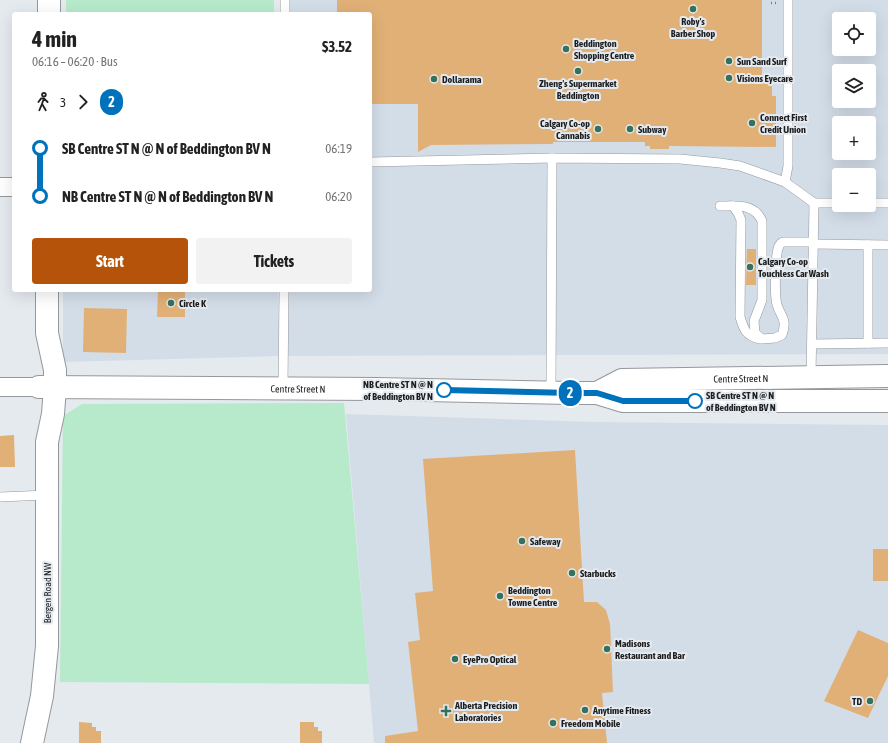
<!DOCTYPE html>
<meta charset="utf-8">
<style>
:root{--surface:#fff;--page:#f2f2f2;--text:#222;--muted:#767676;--accent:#b45309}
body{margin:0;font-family:"Asap Condensed",sans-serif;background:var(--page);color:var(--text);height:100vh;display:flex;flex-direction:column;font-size:15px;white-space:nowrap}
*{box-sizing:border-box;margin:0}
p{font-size:13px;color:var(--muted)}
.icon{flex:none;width:22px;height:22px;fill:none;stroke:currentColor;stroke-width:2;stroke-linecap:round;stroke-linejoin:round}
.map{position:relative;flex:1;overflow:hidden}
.panel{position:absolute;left:12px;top:12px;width:360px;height:280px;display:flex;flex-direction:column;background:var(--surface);border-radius:4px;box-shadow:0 4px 16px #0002}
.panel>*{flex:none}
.badge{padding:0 8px;border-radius:13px;font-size:14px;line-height:26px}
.controls{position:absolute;left:832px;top:12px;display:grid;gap:8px}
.controls a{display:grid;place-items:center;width:44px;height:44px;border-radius:4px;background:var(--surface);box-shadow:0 4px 16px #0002;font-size:20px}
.map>.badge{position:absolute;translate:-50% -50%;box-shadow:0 0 0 2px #fff}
.legs{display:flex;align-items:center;gap:6px;height:44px;padding:0 20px;font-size:13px}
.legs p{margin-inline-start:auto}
.head{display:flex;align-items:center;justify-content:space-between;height:68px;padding:0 20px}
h1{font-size:22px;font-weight:700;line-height:30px}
.primary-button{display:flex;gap:8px;margin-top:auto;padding:8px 20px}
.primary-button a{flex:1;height:46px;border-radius:4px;background:var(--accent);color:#fff;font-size:16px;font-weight:700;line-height:46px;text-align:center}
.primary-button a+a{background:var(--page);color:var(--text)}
ul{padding:0 20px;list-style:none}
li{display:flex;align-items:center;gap:14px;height:48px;font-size:15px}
li i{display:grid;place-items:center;width:6px;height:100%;margin:0 5px;background:currentColor}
li i::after{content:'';width:10px;height:10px;margin:-5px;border:3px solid;border-radius:50%;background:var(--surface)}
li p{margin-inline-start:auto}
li:first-child i{background:linear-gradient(#0000 50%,currentColor 0)}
li:last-child i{background:linear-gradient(currentColor 50%,#0000 0)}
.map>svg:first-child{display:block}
.built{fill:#d3dde8;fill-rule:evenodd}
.green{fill:#b6eaca}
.building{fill:#e1b077}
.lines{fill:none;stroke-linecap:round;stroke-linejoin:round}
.service-casing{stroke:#94989d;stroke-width:10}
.minor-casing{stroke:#94989d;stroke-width:20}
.tertiary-casing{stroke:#94989d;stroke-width:24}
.path{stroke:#7e8184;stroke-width:2.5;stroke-dasharray:1 3;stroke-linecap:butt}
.service{stroke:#fff;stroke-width:9}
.minor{stroke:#fff;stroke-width:18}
.tertiary{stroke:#fff;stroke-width:22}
.line-1-casing{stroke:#fff;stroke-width:9}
.line-1{stroke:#0072bc;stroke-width:6}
.poi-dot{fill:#36715b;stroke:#e5eaef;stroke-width:1.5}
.stop-1-dot{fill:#fff;stroke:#0072bc;stroke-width:2}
.labels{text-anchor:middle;stroke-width:4;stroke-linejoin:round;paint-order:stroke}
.poi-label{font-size:10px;font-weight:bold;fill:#1c1d1f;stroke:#e5eaef;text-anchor:start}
.street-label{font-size:10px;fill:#1c1d1f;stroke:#e5eaef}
.stop-label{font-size:10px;font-weight:bold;fill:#1c1d1f;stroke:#e5eaef;text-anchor:end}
</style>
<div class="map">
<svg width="888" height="743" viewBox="0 0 888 743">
<rect width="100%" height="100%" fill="#e5eaef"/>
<g class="built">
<path d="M280,0H888V354L279,356L63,362V290H278L279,326V290H370V14H280ZM839,19H869V49H839ZM839,71H869V101H839ZM839,123H869V153H839ZM839,175H869V205H839Z"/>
<path d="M346,414L595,422L888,425V743H374Z"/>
</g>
<g class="green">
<rect x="66" y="0" width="208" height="14"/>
<path d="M344,403L369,684L60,682L63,416L82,404Z"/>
</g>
<g class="building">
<path d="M337,0H762V83H772V96H776V147L669,146V149H650V146H645V142H553V144L431,145L418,152V104H370V14H337Z"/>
<path d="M747,249H756V285H746Z"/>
<path d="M158,290H185V317H157Z"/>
<path d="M84,308L127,309L126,353L83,352Z"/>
<path d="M14,435L15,467H0V436Z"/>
<path d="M575,450L584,602H597L606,610L610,624L613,692L602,693L607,743H385V736L418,731L408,642L420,640L415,593L433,591L423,459Z"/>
<rect x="873" y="549" width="15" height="32"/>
<path d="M858,630L888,643V676L868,718L824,701Z"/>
<path d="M79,722L92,723V727H96V731H101V743H79Z"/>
<path d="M300,722H314V727H318V731H322V743H300Z"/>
</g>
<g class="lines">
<defs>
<g id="service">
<path d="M285,14V0"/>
<path d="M370,162L552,158"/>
<path d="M785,182L788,166V0"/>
<path d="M869,203H888"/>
<path d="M720,206C736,206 754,203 762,221V300L754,321L755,333L762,339L775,338L782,335C789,316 777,315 776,299C775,291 775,253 779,246C779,245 782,242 783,242H813"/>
<path d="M733,206L738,213L741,220L740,317C744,330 746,336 760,339"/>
<path d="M813,244L888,245"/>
<path d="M868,245V343"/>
<path d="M812,344L888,343"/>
<path d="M811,377L814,203"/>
<path d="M283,388L284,290"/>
<path d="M551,392L552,158L680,159L720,163L740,166L785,182L814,203H839"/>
<path d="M0,497L47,495"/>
</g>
<g id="minor">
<path d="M0,187H14"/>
<path d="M0,387H39"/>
</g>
<g id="tertiary">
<path d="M49,14V0"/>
<path id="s1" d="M39,387L377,389L571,393H597L623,401H888"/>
<path id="s2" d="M597,393L622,380L888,376"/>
<path d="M32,743L42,696L47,646V442L53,414L55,387V370L47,333V290"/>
</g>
</defs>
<use href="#service" class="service-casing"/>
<use href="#minor" class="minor-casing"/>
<use href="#tertiary" class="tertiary-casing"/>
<path class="path" d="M771,3H776"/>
<use href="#service" class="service"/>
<use href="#minor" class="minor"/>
<use href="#tertiary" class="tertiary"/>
</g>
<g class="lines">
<defs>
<path id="line-1" d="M444,390L571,393H597L623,401H695"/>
</defs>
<use href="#line-1" class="line-1-casing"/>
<use href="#line-1" class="line-1"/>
</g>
<g class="poi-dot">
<circle cx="693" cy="9" r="4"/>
<circle cx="566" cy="49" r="4"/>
<circle cx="729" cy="61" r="4"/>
<circle cx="578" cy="71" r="4"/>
<circle cx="729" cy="78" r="4"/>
<circle cx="434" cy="79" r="4"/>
<circle cx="752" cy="123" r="4"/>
<circle cx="598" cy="129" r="4"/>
<circle cx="630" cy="129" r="4"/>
<circle cx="750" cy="267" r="4"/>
<circle cx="171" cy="303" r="4"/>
<circle cx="522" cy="541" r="4"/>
<circle cx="572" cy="573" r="4"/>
<circle cx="500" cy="596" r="4"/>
<circle cx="607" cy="649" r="4"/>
<circle cx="455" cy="659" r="4"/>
<circle cx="870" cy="701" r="4"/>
<circle cx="585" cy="710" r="4"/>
<path d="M444 705h4v4h4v4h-4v4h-4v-4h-4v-4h4z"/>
<circle cx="553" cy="723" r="4"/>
</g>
<g class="stop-1-dot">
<circle cx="444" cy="390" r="7"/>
<circle cx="695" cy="401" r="7"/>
</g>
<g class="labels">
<g class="poi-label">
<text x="693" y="25" text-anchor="middle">Roby's<tspan x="693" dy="12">Barber Shop</tspan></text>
<text x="574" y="47">Beddington<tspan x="574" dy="12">Shopping Centre</tspan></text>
<text x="737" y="65">Sun Sand Surf</text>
<text x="737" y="82">Visions Eyecare</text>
<text x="442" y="83">Dollarama</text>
<text x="578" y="87" text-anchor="middle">Zheng's Supermarket<tspan x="578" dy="12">Beddington</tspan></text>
<text x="760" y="121">Connect First<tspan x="760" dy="12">Credit Union</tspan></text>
<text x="590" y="127" text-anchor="end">Calgary Co-op<tspan x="590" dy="12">Cannabis</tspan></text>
<text x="638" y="133">Subway</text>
<text x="758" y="265">Calgary Co-op<tspan x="758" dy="12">Touchless Car Wash</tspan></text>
<text x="179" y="307">Circle K</text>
<text x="530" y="545">Safeway</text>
<text x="580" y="577">Starbucks</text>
<text x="508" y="594">Beddington<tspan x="508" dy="12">Towne Centre</tspan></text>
<text x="615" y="647">Madisons<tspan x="615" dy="12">Restaurant and Bar</tspan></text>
<text x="463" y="663">EyePro Optical</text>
<text x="862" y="705" text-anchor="end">TD</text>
<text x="455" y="709">Alberta Precision<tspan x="455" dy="12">Laboratories</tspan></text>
<text x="593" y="714">Anytime Fitness</text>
<text x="561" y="727">Freedom Mobile</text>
</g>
<g class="street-label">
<text dy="4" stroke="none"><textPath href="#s2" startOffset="147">Centre Street N</textPath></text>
<text dy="4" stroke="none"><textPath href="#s1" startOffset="259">Centre Street N</textPath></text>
<text transform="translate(47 593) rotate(-90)" y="4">Bergen Road NW</text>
</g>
<g class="stop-label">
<text x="433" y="388">NB Centre ST N @ N<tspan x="433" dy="12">of Beddington BV N</tspan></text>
<text x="706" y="399" text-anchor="start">SB Centre ST N @ N<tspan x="706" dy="12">of Beddington BV N</tspan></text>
</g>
</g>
</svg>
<div class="controls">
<a><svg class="icon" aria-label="locate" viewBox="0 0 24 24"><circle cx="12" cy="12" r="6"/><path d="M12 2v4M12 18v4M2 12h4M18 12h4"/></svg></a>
<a><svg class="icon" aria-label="layers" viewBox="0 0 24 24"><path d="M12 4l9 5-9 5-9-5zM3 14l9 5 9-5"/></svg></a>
<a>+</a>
<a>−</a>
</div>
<b class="badge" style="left:570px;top:393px;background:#0072bc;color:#fff">2</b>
<section class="panel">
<div class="head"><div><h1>4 min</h1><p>06:16 – 06:20 · Bus</p></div><b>$3.52</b></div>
<div class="legs"><svg class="icon" aria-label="walk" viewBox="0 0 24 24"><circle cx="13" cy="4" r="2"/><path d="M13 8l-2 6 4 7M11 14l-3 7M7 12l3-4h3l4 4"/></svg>3<svg class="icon" aria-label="forward" viewBox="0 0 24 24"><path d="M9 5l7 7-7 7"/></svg><b class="badge" style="background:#0072bc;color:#fff">2</b></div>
<ul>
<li><i style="color:#0072bc"></i><b>SB Centre ST N @ N of Beddington BV N</b><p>06:19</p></li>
<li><i style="color:#0072bc"></i><b>NB Centre ST N @ N of Beddington BV N</b><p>06:20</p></li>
</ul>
<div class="primary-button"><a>Start</a><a>Tickets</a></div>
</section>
</div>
